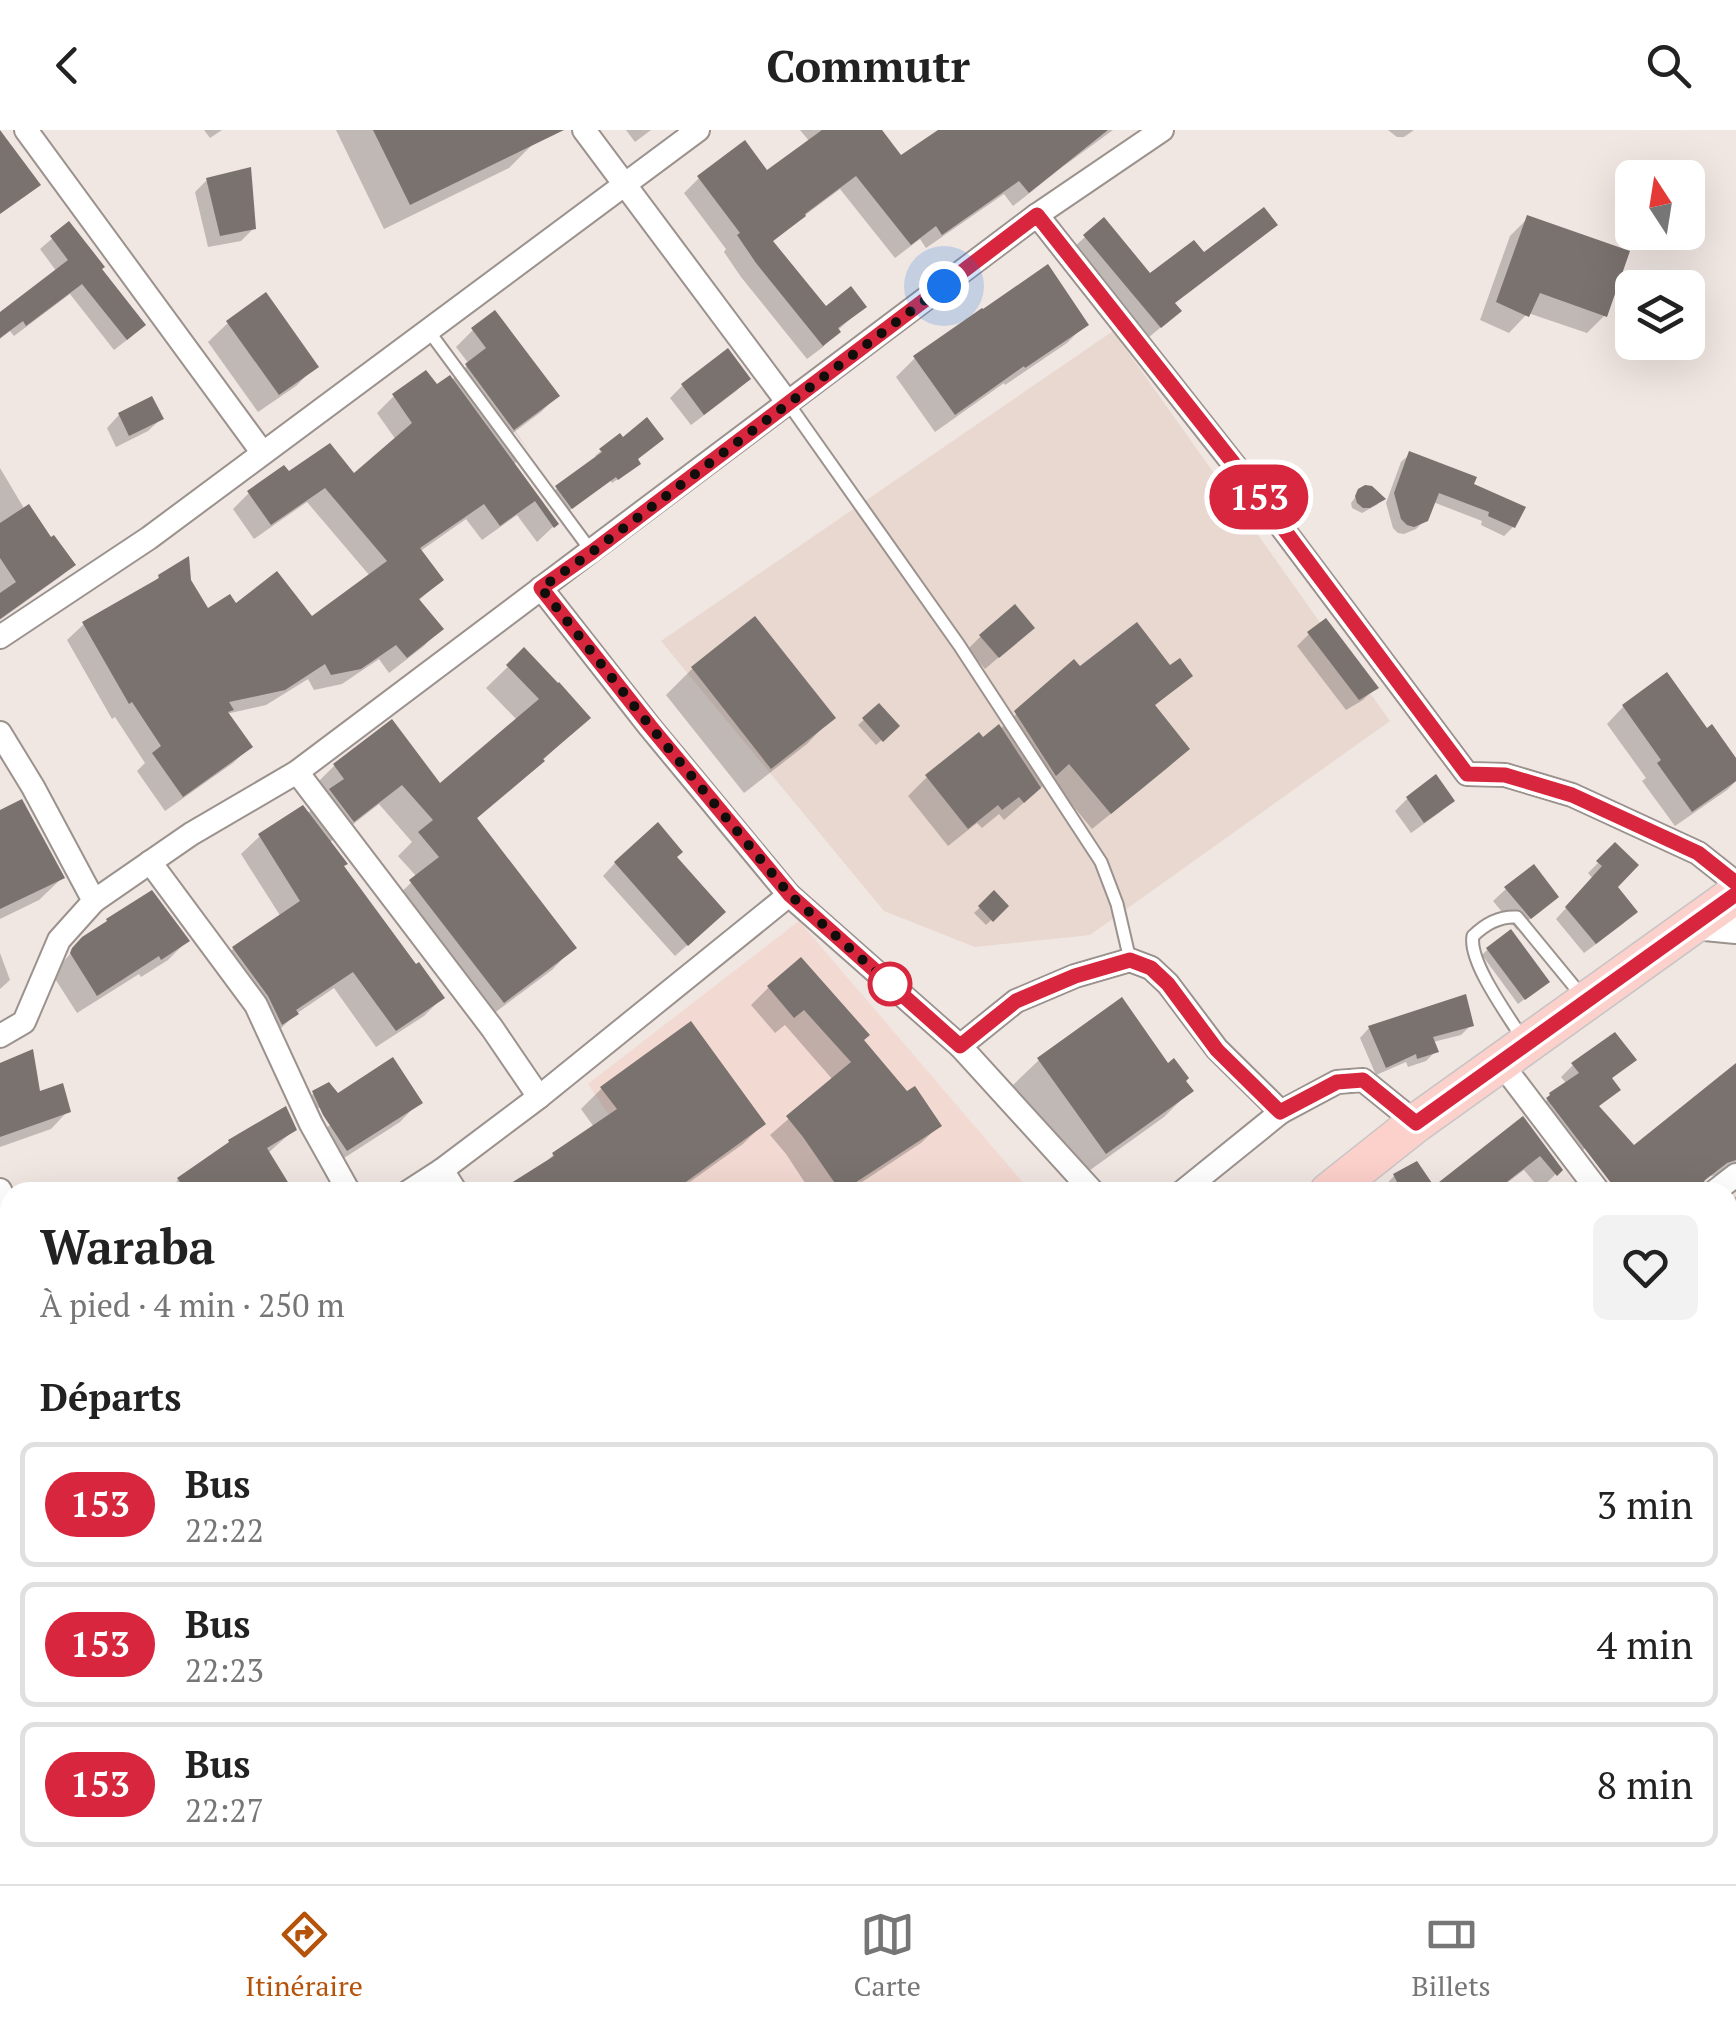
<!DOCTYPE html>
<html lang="fr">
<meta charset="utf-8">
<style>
:root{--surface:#fff;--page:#f2f2f2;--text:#222;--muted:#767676;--line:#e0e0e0;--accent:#b45309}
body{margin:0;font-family:"PT Serif",serif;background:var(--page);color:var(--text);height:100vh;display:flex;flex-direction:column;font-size:38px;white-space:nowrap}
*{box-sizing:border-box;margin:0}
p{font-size:32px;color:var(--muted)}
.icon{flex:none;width:55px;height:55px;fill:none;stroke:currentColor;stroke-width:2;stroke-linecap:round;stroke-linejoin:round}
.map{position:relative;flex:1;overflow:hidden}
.details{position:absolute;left:0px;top:1052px;width:1738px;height:702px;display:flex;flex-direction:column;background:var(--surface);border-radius:30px 30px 0 0;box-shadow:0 10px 40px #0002}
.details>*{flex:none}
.badge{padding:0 20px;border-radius:32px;font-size:35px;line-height:65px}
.needle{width:65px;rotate:348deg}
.fabs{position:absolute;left:1615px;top:30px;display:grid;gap:20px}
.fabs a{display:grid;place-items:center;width:90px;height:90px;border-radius:15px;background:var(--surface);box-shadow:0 10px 40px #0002;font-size:50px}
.you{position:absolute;width:50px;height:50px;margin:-25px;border:8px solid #fff;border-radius:50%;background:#1a73e8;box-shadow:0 0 0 15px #1a73e833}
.map>.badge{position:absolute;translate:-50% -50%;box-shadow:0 0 0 5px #fff}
h2{padding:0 40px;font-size:38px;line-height:90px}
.round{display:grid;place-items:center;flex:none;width:105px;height:105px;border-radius:15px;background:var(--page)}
.summary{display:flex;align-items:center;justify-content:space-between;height:170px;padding:0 40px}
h1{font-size:48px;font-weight:600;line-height:75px}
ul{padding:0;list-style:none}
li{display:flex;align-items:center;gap:30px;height:125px;margin:0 20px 15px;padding:0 20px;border:5px solid var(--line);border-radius:15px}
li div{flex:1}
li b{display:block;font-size:38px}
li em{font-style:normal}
li .badge{min-width:110px;font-weight:700;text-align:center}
header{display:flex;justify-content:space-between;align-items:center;height:130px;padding:0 40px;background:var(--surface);font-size:45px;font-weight:600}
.tabs{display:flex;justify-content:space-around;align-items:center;height:140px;border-top:2px solid var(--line);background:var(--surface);font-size:28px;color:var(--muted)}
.tabs a{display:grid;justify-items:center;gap:5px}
.tabs .current{color:var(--accent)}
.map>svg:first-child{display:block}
.built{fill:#e9d8d0}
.education{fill:#f2d9d1}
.shadow{fill:#0003;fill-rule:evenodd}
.building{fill:#7a726e}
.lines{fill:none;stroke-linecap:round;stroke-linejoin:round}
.service-casing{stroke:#9b928e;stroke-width:15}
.minor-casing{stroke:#9b928e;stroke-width:26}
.secondary-casing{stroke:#9b928e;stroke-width:36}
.primary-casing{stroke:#c6c5c5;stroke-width:41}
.service{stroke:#fff;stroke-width:11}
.minor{stroke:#fff;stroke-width:22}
.secondary{stroke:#fff;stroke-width:32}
.primary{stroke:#fcd0cb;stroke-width:38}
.line-casing{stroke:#fff;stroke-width:22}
.line{stroke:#d7263d;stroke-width:15}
.walk{stroke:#110e0c;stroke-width:10;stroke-dasharray:0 18}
.stop-dot{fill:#fff;stroke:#d7263d;stroke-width:5}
</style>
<header><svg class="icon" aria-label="back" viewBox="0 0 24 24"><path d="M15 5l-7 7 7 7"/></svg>Commutr<svg class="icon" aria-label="search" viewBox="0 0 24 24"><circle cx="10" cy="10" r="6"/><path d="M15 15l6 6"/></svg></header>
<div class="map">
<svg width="1736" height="1754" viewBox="0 0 1736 1754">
<rect width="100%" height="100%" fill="#f0e6e2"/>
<path class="built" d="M1113,201L1390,591L1090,805L975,817L884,781L661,511Z"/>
<path class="education" d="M799,791L1031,1062H661L588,954Z"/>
<g class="shadow">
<path d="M204,0H222L210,8Z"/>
<path d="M336,0H529L535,12L509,38L384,99Z"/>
<path d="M626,0H651L635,12Z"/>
<path d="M800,0H879L901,29L941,0H1113L1061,38L1013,76L1004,64L926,118L920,109L895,128L840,59L800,89L771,113L825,180L864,176L837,201L823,217L807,229L741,147L724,122L726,119L684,63L699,48L767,44L810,12Z"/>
<path d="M1388,0H1414L1404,7H1397Z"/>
<path d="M207,50L254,98L241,111L208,117L195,62Z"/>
<path d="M1528,88L1605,185L1587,203L1528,183L1509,203L1480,190L1510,106Z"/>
<path d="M69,94L99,139L132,206L114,220L70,164L14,206L10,201L0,209V185L57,142L40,119Z"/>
<path d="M1085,107L1173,174L1167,192L1148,208L1073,118Z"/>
<path d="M228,193L316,236L296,256L258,282L208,212Z"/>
<path d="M1086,194L1067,213L1005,255L1004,253L935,302L896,247L915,228Z"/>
<path d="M473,200L557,266L541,282L513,303L527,322L513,335L556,394L537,412L517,385L482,410L466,389L419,422L441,450L418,471L440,499L424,516L389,543L379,529L342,554L314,560L308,549L266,575L226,584L250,617L233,633L165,681L137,641L145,633L115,587L112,589L67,510L84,494L150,456L159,447L189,451L208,481L236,476L311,489L370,446L307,372L254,409L233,379L249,363L288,345L354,347L396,310L377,283L394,266L436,258L451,251L469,234L456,217Z"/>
<path d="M748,249L736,261L691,295L670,268L682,256Z"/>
<path d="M119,285L161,289L148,301L116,317L107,298Z"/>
<path d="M619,306L635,330L632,339L612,353L610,350L566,383L551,363L597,328L595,326Z"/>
<path d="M1410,324L1471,355L1513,397L1504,406L1481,395L1482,391L1433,372L1426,389L1416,399L1404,404L1398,403L1393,398L1386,373L1401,332Z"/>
<path d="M0,338L25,380L73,435L61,446L0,490Z"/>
<path d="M1360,361L1378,374L1362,383L1352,378L1351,373Z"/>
<path d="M754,490L832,588L807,614L744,663L666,565L692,539Z"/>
<path d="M1309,504L1375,558L1363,570L1346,580L1297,516Z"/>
<path d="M981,506L1019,510L985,539L968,519Z"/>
<path d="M524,521L587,588L520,652L475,690L573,818L552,840L481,893L389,774L417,747L398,726L412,712L379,674L329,713L341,737L415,838L442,868L424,886L376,917L334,858L296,884L277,902L250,885L215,837L233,819L281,787L241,724L260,706L307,684L322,669L313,657L334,636L391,593L440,656L518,591L486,558Z"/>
<path d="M1074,532L1079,539L1170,538L1190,545L1153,577L1187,619L1170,636L1092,699L1051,649L1004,690L999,684L982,698L977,693L948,716L908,666L927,647L979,606L983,611L1000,599Z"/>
<path d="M1666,546L1706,602L1736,632V651L1727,660L1675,696L1642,651L1646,648L1607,594L1623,577Z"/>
<path d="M879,576L897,596L876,615L858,595Z"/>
<path d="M1407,669L1452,671L1439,683L1411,703L1395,681Z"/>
<path d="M0,683L62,748L39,770L0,789Z"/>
<path d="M1615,716V757L1624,793L1584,823L1556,789L1593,749L1588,743Z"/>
<path d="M674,727L711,794L675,826L603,746L615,733Z"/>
<path d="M1506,759L1556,767L1517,800L1493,771Z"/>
<path d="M994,764L1006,776L986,795L974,783Z"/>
<path d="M84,809L187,811L168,830L141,847L139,844L77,883L52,844Z"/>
<path d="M1488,819L1541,857L1518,874L1482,825Z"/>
<path d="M0,823L10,850L0,859Z"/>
<path d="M769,857L862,910L907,965L939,996L921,1013L847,1062H811L786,1024L770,1005L833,950L785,895L775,903L751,875Z"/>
<path d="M1471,895L1461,905L1433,912L1436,921L1426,931L1408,937L1406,932L1376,945L1360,908L1369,898Z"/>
<path d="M1614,905L1633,930L1610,950L1617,960L1597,978L1600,1005L1573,1029L1539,977L1567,954L1561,947L1573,935Z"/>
<path d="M1039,930L1167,936L1190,961L1164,987L1079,1048L1013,955Z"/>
<path d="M1736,937V1053L1726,1044L1710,1046L1698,1057L1697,1062H1603Z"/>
<path d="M0,943L68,981L51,999L0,1017Z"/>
<path d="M602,958L763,994L743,1014L676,1062H502L541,1038L553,1025L594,997L581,979Z"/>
<path d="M314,963L337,966L419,972L400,992L327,1039L295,982ZM318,978H323L331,995L327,997Z"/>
<path d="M1522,990L1560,1040L1540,1059L1524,1040L1495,1062H1379L1394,1046L1416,1034L1434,1059Z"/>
<path d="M294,1000L268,1023L291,1062H166L178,1050L220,1021Z"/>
<path d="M97,1055L100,1062H79Z"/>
<path d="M1736,1066V1172L1728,1178V1073Z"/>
<path d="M1728,1195L1736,1203L1728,1214Z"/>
<path d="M1736,1324V1370L1728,1358V1331Z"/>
<path d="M1736,1396V1508H1728V1401Z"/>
<path d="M1736,1546V1607L1728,1596V1552Z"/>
</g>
<g class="building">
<path d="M0,0L41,55L0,84Z"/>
<path d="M373,0H564L410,75Z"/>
<path d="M822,0H882L901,25L938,0H1108L1029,63L1019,51L942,105L936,96L911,115L856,46L805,84L806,86L773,111L826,176L851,156L867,177L838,198L841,202L823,216L756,133L737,105L740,103L697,46L745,10L767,40Z"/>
<path d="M251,37L256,99L220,106L206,48Z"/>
<path d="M1264,77L1278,95L1175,173L1182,181L1161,198L1083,105L1104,87L1150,143L1194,110L1204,122Z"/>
<path d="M1527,85L1630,121L1607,187L1540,163L1529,187L1496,172Z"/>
<path d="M69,91L105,137L102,139L146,195L127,210L82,154L26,196L23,191L0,208V182L68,130L50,106Z"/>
<path d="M1048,134L1089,195L1025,238L1024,236L955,285L913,226L982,178L983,179Z"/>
<path d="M266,162L319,237L279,265L226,191Z"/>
<path d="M495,180L560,266L514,300L530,322L465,234L486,218L471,198Z"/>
<path d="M728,218L751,249L704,285L681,254Z"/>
<path d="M426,240L437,254L450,245L559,394L554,398L535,371L500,396L484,374L420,418L444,450L419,469L444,499L407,528L396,515L361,539L331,545L325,534L285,560L229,572L234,580L228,582L253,617L183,667L152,623L161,616L132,572L129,574L82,492L159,448L158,445L189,426L191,450L208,478L230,464L236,473L277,441L312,486L387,431L325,358L271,395L247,361L284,335L289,341L330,313L354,343L412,293L392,264Z"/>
<path d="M152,266L164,289L129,306L118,283Z"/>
<path d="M647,287L664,309L638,329L641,334L618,350L616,347L572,379L555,356L602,322L599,319L620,303L623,307Z"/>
<path d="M1409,321L1477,347L1474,354L1526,377L1515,398L1488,386L1489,382L1439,363L1428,391L1414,397L1407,395L1401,389L1394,363Z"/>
<path d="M1365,355L1372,356L1386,369L1370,378H1363L1357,373L1355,366L1358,359Z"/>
<path d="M29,374L51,407L54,405L76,435L0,489V463L16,452L0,428V393Z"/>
<path d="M1015,474L1035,498L999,528L979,505Z"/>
<path d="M755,486L836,588L771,639L691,537Z"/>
<path d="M1326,488L1379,558L1359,570L1307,502Z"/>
<path d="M1137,492L1170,535L1180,528L1193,546L1155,575L1190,619L1111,684L1069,634L1056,646L1014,581L1074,529L1080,536Z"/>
<path d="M524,517L558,553L559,552L591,588L543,629L545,631L477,688L577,818L504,873L409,750L439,727L418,702L433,690L402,655L354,692L329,659L344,649L333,634L392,589L440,653L539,569L506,535Z"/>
<path d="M1667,542L1707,598L1712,594L1736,628V651L1692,682L1657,633L1661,630L1622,575Z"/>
<path d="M879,573L900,596L883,612L862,588Z"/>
<path d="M999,594L1041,658L1024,673L1019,667L1002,680L998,675L968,699L925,645L979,602L983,607Z"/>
<path d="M1436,644L1455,671L1424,693L1406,667Z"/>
<path d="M22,669L65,748L0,779V680Z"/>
<path d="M303,675L348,734L344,736L416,834L419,832L445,868L396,901L353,842L296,880L299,884L282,895L268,866L232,817L300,771L258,704Z"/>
<path d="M658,692L683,722L677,727L726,782L688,816L614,732Z"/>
<path d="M1615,712L1639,735L1618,757L1638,782L1596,814L1565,777L1602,736L1596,731Z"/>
<path d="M1534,734L1559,767L1531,789L1504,757Z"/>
<path d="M152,760L190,811L161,830L159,826L97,866L70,823L72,818L82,807L107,791L106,789Z"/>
<path d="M994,760L1009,776L993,792L978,776Z"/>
<path d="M1511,799L1550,852L1525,870L1486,818Z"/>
<path d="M801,827L870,905L864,910L907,961L915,956L942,996L841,1062L803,1007L786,986L851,932L804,880L794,888L767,856Z"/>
<path d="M1466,864L1474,896L1433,907L1439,922L1417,929L1416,924L1386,938L1368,896Z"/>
<path d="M1122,867L1168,933L1174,928L1189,948L1186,951L1194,961L1106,1024L1037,928Z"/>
<path d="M691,891L766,994L672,1062H497L554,1026L552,1023L617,979L600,957Z"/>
<path d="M1615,902L1637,930L1612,948L1621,960L1599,976L1634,1015L1736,933V1030L1727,1033L1705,1050L1699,1062H1616L1611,1053L1546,968L1550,965L1549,963L1579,943L1571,933Z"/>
<path d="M33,919L40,961L63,953L71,982L0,1007V933Z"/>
<path d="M393,927L423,973L347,1021L323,985L312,961L329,952L338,963Z"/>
<path d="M286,976L297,1000L267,1018L294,1062H187L177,1048L229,1012L228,1010Z"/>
<path d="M1523,986L1563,1040L1557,1046L1540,1026L1494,1062H1402L1393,1044L1417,1031L1434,1056Z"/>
</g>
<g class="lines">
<defs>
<g id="service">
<path d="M428,200L592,422"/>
<path d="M788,273L959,515L1101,732L1117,774L1130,830"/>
<path d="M1524,911C1510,888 1468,832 1473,806C1485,794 1500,786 1517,787L1582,866"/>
</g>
<g id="minor">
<path d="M26,0L262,322"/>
<path d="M584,0L788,273"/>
<path d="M1037,85L1250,355L1467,644L1505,645L1572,665L1698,723L1736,753"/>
<path d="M541,458L649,596L789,765L960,916L1093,1062"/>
<path d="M0,507L149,408L698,0"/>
<path d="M0,603L33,657L94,771"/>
<path d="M297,642L492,898L539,967"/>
<path d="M150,732L256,875L311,994L349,1062"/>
<path d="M0,906L24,892L59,810L94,771L191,704L297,642L1037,85L1162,0"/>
<path d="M960,916L1016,871L1075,846L1130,830L1151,838L1168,854L1217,919L1281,982"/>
<path d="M1501,933L1599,1062"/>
<path d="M442,1040L456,1062"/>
<path d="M0,1060L10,1084"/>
<path d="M408,1062L442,1040L539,967L789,765"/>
<path d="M1182,1062L1281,982L1337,952L1363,950L1416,993"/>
<path d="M1714,1062L1736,1045"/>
<path d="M1728,1171L1736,1181"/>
<path d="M0,1176L10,1180"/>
<path d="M1728,1278L1736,1271"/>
<path d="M1728,1514L1736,1509"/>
<path d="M1728,1688L1736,1680"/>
<path d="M208,1745L210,1754"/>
<path d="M1691,1745L1700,1754"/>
<path d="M1715,1745L1717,1754"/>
<path d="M298,1754L310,1745"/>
</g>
<path id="secondary" d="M1695,793L1736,797"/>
<g id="primary">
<path d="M1329,1062L1416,993L1736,764"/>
<path d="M383,1754L396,1745"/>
</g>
</defs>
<use href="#service" class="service-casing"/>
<use href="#minor" class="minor-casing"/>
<use href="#secondary" class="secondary-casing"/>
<use href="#primary" class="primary-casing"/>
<use href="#service" class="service"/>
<use href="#minor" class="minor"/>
<use href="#secondary" class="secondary"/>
<use href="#primary" class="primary"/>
</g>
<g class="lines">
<defs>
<path id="line" d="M1736,753L1698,723L1572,665L1505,645L1467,644L1250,354L1037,85L592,422L541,458L650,596L790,765L960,916L1016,871L1075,846L1130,830L1151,838L1168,854L1217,920L1280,982L1337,952L1363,950L1416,993L1736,764"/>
</defs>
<use href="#line" class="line-casing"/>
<use href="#line" class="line"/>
<path class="walk" d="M890,854L903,866L790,765L650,596L541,458L592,422L944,156"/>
</g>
<circle class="stop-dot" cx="890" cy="854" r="20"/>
</svg>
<div class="fabs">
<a><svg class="needle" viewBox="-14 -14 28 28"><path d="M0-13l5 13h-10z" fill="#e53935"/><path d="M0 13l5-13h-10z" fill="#767676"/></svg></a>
<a><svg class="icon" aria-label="layers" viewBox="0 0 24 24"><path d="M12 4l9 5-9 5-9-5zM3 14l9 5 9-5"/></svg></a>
</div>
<div class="you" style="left:944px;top:156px"></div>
<b class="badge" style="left:1259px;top:367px;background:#d7263d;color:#fff">153</b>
<section class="details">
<div class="summary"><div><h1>Waraba</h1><p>À pied · 4 min · 250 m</p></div><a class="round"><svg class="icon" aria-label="heart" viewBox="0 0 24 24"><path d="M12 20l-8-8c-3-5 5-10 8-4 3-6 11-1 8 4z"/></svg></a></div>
<h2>Départs</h2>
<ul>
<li><span class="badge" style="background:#d7263d;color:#fff">153</span><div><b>Bus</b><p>22:22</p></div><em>3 min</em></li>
<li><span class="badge" style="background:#d7263d;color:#fff">153</span><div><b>Bus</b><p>22:23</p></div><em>4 min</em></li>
<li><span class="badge" style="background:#d7263d;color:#fff">153</span><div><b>Bus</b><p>22:27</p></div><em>8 min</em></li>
</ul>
</section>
</div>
<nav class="tabs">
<a class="current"><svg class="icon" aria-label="directions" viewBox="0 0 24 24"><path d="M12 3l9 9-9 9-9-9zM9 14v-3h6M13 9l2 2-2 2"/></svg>Itinéraire</a>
<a><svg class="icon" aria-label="map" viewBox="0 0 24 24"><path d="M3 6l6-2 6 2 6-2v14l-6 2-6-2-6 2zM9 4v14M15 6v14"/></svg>Carte</a>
<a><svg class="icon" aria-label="tickets" viewBox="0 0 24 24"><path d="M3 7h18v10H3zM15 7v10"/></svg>Billets</a>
</nav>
